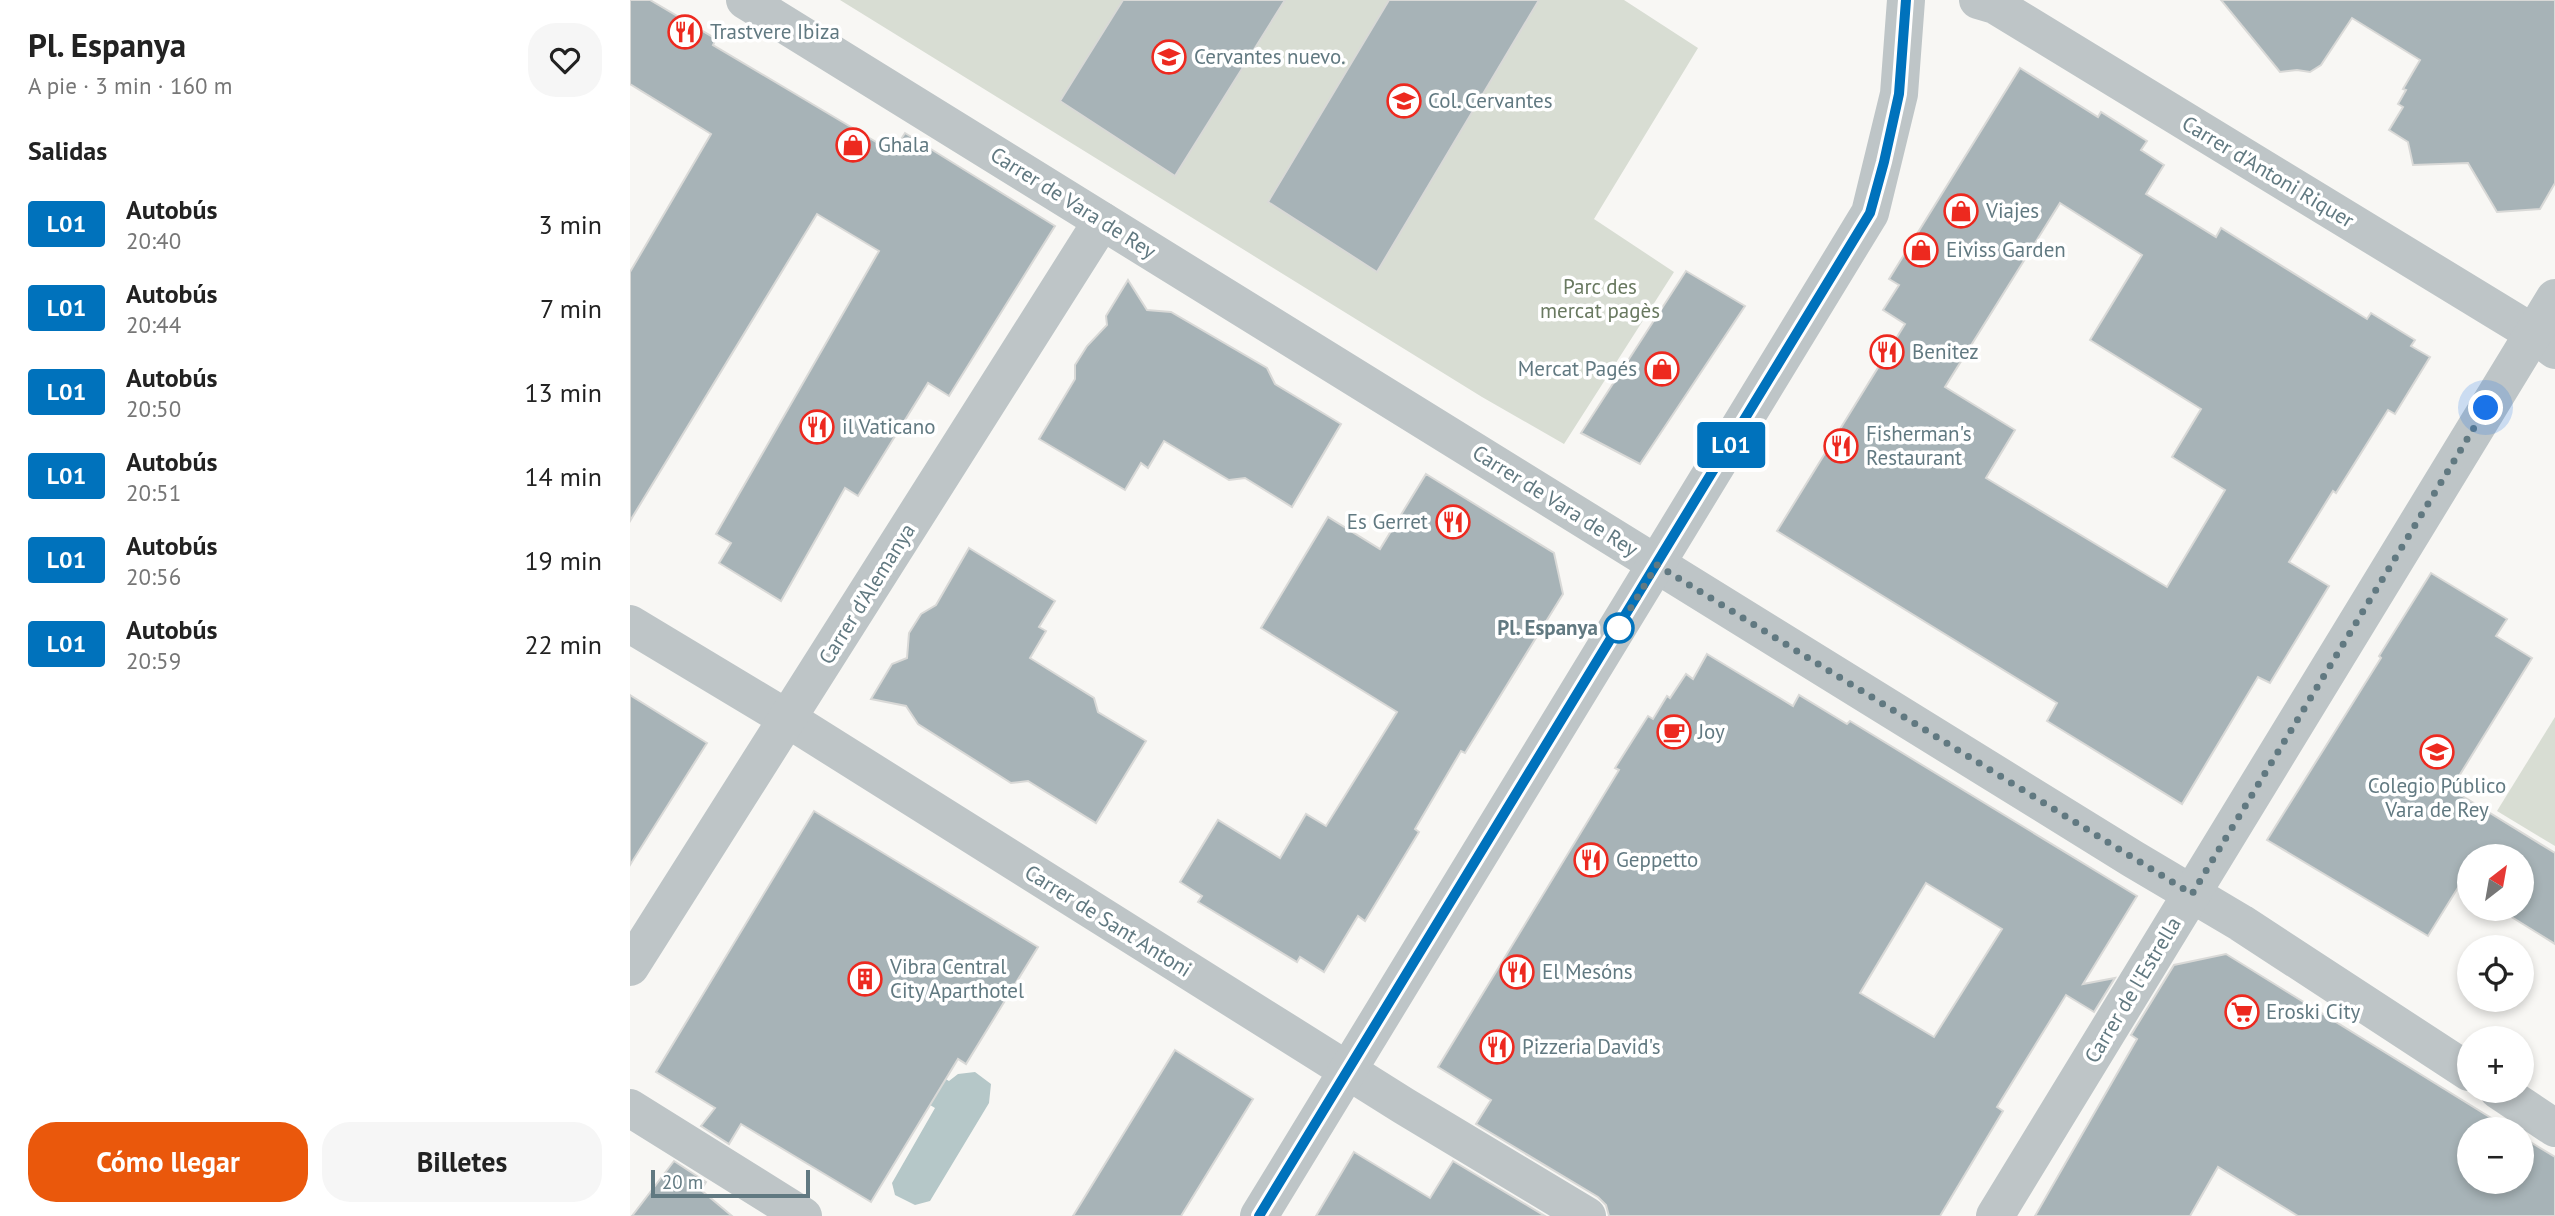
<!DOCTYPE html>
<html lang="es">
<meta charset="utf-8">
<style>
:root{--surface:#fff;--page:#f6f6f6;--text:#222;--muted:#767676;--accent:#ea580c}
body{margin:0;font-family:"PT Sans",sans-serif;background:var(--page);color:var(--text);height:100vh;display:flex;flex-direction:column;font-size:26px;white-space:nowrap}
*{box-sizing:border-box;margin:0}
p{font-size:23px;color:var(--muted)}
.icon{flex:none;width:38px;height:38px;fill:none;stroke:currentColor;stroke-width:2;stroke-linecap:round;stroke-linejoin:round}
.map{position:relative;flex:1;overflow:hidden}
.panel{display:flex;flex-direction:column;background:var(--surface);width:630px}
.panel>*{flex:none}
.badge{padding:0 14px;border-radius:5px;font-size:24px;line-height:46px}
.needle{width:46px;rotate:31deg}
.fabs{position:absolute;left:1827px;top:844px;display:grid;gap:14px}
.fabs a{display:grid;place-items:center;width:77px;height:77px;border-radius:50%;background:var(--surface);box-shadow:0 4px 10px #0003;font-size:35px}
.scale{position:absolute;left:21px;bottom:18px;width:159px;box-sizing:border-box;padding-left:7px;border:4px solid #617981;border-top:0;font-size:19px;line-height:24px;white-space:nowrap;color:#617981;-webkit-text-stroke:5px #fff;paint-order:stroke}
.you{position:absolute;width:35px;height:35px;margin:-18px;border:5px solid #fff;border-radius:50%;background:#1a73e8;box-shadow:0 0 0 10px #1a73e833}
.map>.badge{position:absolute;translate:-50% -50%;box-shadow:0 0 0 4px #fff}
h2{padding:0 28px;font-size:26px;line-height:63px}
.round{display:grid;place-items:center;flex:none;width:74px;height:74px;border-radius:28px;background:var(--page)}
.overview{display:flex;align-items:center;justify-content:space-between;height:119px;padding:0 28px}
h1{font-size:33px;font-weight:800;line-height:52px}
.primary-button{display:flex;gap:14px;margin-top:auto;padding:14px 28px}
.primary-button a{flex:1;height:80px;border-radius:28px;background:var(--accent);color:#fff;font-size:28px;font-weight:800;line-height:80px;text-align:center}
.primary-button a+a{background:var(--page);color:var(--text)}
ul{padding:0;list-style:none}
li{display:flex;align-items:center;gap:21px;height:84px;padding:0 28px}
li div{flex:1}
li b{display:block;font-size:26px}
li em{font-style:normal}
li .badge{min-width:77px;font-weight:700;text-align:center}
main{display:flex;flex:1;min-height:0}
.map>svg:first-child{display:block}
.green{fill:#d8ddd3}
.water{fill:#b5c7c8}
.building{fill:#a7b3b7;stroke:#d9d9d7;stroke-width:2;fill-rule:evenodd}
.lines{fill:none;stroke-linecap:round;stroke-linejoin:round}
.minor{stroke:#bec5c7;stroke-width:38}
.line-casing{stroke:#fff;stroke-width:16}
.line{stroke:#0072bc;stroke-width:10}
.walk{stroke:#617981;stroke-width:7;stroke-dasharray:0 12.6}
.stop-dot{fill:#fff;stroke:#0072bc;stroke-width:3.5}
.labels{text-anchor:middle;stroke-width:7;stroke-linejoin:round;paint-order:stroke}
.poi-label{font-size:21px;fill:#617981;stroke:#fff;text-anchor:start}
.street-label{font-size:21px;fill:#617981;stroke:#fff}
.park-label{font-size:21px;fill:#697960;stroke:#fff}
.stop-label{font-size:21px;font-weight:bold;fill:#617981;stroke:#fff;text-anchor:end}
</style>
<main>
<section class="panel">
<div class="overview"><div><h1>Pl. Espanya</h1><p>A pie · 3 min · 160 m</p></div><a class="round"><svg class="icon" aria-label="heart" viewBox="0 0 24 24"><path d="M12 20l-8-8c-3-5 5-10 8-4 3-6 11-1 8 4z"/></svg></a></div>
<h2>Salidas</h2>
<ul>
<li><span class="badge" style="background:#0072bc;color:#fff">L01</span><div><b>Autobús</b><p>20:40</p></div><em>3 min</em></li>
<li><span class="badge" style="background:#0072bc;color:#fff">L01</span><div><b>Autobús</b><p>20:44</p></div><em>7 min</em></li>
<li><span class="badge" style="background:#0072bc;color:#fff">L01</span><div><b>Autobús</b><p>20:50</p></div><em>13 min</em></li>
<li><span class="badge" style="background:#0072bc;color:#fff">L01</span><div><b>Autobús</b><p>20:51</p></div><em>14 min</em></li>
<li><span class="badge" style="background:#0072bc;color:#fff">L01</span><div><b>Autobús</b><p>20:56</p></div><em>19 min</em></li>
<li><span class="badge" style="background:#0072bc;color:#fff">L01</span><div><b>Autobús</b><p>20:59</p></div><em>22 min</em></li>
</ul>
<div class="primary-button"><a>Cómo llegar</a><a>Billetes</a></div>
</section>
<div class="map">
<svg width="1925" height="1216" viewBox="0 0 1925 1216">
<rect width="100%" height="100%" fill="#f8f7f4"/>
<g class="green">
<path d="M210,0H759L638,201L747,272L909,0H994L1068,48L964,219L1044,272L934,444L852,397Z"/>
<path d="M1925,717V846L1867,811Z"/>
</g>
<path class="water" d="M278,1057L319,1081L328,1074L345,1072L361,1084L359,1103L300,1201L285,1205L265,1195L262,1183L305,1108L261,1081Z"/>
<g class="building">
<path d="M0,0H20L86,39L83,45L263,152L275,133L425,226L319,396L298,383L228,496L215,488L151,601L89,563L101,543L86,534L249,251L187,214L0,521V272L81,134L0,84Z"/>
<path d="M493,0H655L545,176L430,101Z"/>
<path d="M759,0H909L747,272L638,202Z"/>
<path d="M1591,0H1925V183L1910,209L1867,212L1838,163L1783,165L1778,142L1759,130L1773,107L1768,104L1776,90L1773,89L1790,60L1722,18L1691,65L1680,72L1667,70L1650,72Z"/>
<path d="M1390,68L1468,117L1471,112L1517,141L1511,150L1534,165L1516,194L1586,237L1591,228L1737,319L1741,313L1785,340L1781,346L1800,357L1765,414L1758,410L1706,493L1703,491L1659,562L1699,586L1640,683L1628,677L1552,804L1417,721L1427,703L1147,531L1275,324L1253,310L1269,285L1259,279ZM1430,203L1512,255L1460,340L1571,409L1542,457L1595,490L1537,587L1356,478L1385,430L1315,387Z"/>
<path d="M1056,271L1115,306L1010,464L951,433Z"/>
<path d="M498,280L517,310L541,312L637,368L645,384L711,424L662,507L615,478L599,480L534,441L518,468L511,463L495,490L409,439L445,379V365L457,346L477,325L476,316Z"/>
<path d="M796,474L924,553L933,594L835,753L831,751L785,829L789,832L735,921L728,916L694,972L670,957L667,962L568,902L572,896L550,882L588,820L650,858L676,814L696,826L767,712L631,628L698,517L750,549Z"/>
<path d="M339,548L425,601L409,627L416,631L400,658L464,698L468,712L516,741L466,823L398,781L381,783L288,724L276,706L241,699L262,664L277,658L279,633L291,614L306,605Z"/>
<path d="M1801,573L1877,619L1866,636L1902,658L1821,789L1925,853V944L1867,908H1892V856H1839V892L1829,886L1798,936L1637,840L1751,658L1749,656Z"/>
<path d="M1077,654L1163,706L1169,695L1217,724L1220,721L1507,896L1453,984L1485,978L1464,1012L1436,995L1367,1107L1373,1111L1310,1216H979L976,1205L968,1197L846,1124L861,1100L808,1067L989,770L985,768L1018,716L1023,719L1037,696L1040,698L1056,674L1063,679ZM1296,883L1372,929L1304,1037L1230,993Z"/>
<path d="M0,695L77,743L0,865Z"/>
<path d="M184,811L408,947L336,1064L328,1059L241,1202L111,1124L99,1144L71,1126L85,1108L26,1072Z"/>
<path d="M1596,954L1879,1129H1839V1181H1892V1137L1925,1157V1216H1668L1588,1167L1560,1216H1405L1507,1039L1501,1035L1544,965Z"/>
<path d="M545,1050L623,1099L551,1216H443Z"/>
<path d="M724,1152L800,1198L823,1161L915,1216H686Z"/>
<path d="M44,1161L76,1182L71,1190L102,1216H2Z"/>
</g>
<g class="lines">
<g class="minor">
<path d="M115,0L1503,859L1611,923L1839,1072"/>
<path d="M1348,0L1365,5L1903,333L1925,350"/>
<path d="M0,624L158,719L774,1106L957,1216"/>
<path d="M0,967L472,221"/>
<path d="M1868,1090L1925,1128"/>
<path d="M0,1108L173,1216"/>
<path d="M629,1216L1240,213L1269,94L1276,0"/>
<path d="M1365,1216L1925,298"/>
</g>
</g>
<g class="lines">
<defs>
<path id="line" d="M629,1216L1240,213L1254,162L1269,94L1276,0"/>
</defs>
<use href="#line" class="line-casing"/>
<use href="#line" class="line"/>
<path class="walk" d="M989,628L985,634L1027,565L1562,894L1856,408"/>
</g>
<defs>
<symbol id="restaurant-ring" viewBox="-11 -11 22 22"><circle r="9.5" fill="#fff" stroke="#ed291f" stroke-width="1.5"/><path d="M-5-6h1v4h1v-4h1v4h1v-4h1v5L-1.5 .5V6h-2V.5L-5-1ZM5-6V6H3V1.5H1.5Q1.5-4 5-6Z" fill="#ed291f"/></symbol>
<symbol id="school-ring" viewBox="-11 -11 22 22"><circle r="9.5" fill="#fff" stroke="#ed291f" stroke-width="1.5"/><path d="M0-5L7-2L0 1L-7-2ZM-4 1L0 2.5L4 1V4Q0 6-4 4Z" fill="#ed291f"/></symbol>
<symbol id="shop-ring" viewBox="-11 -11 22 22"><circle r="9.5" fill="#fff" stroke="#ed291f" stroke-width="1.5"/><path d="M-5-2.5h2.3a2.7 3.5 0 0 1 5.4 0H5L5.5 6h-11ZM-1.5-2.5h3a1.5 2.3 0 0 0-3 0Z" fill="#ed291f"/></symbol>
<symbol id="cafe-ring" viewBox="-11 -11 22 22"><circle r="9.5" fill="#fff" stroke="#ed291f" stroke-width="1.5"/><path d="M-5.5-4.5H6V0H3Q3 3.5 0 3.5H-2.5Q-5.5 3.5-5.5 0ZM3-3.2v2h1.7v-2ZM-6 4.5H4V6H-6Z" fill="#ed291f"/></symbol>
<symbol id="building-ring" viewBox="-11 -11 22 22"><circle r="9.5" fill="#fff" stroke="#ed291f" stroke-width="1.5"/><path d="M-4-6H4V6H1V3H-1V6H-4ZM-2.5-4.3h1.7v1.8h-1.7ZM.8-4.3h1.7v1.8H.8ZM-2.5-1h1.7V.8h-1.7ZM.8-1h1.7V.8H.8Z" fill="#ed291f"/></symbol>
<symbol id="supermarket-ring" viewBox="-11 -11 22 22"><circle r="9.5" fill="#fff" stroke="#ed291f" stroke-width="1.5"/><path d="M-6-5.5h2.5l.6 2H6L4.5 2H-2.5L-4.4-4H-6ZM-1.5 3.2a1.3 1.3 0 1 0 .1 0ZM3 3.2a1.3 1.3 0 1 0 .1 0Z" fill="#ed291f"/></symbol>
</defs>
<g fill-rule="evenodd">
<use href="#restaurant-ring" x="36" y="13" width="38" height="38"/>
<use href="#school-ring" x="520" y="38" width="38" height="38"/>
<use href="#school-ring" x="755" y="82" width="38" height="38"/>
<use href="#shop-ring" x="204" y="126" width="38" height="38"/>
<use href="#shop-ring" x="1312" y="192" width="38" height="38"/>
<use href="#shop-ring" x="1272" y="231" width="38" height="38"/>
<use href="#restaurant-ring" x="1238" y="333" width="38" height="38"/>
<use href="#shop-ring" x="1013" y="350" width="38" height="38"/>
<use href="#restaurant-ring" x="168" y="408" width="38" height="38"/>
<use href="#restaurant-ring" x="1192" y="427" width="38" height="38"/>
<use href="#restaurant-ring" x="804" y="503" width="38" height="38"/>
<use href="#cafe-ring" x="1025" y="713" width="38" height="38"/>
<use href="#school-ring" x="1788" y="733" width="38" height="38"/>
<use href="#restaurant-ring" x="942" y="841" width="38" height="38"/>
<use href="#restaurant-ring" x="868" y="953" width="38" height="38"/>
<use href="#building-ring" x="216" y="960" width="38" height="38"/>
<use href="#supermarket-ring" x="1593" y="993" width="38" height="38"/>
<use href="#restaurant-ring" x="848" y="1028" width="38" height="38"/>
</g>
<circle class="stop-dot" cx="989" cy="628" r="14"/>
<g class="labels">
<g class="poi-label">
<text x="80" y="39">Trastvere Ibiza</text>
<text x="564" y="64">Cervantes nuevo.</text>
<text x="798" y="108">Col. Cervantes</text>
<text x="248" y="152">Ghala</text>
<text x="1356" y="218">Viajes</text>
<text x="1316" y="257">Eiviss Garden</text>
<text x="1282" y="359">Benitez</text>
<text x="1007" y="376" text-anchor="end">Mercat Pagés</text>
<text x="212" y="434">il Vaticano</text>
<text x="1236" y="441">Fisherman's<tspan x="1236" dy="24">Restaurant</tspan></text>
<text x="798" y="529" text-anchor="end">Es Gerret</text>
<text x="1068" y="739">Joy</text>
<text x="1807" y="793" text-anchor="middle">Colegio Público<tspan x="1807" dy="24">Vara de Rey</tspan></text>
<text x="986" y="867">Geppetto</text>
<text x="260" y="974">Vibra Central<tspan x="260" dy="24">City Aparthotel</tspan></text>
<text x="912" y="979">El Mesóns</text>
<text x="1636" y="1019">Eroski City</text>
<text x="892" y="1054">Pizzeria David's</text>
</g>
<g class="street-label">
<text transform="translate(1638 172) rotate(31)" y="7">Carrer d'Antoni Riquer</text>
<text transform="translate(443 203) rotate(32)" y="7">Carrer de Vara de Rey</text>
<text transform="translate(925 501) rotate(32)" y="7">Carrer de Vara de Rey</text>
<text transform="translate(237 594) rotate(-58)" y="7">Carrer d'Alemanya</text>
<text transform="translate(478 921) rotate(32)" y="7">Carrer de Sant Antoni</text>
<text transform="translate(1503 990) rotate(-59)" y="7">Carrer de l'Estrella</text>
</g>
<g class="park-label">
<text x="970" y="294">Parc des<tspan x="970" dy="24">mercat pagès</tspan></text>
</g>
<g class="stop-label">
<text x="968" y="635">Pl. Espanya</text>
</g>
</g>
</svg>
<div class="fabs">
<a><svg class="needle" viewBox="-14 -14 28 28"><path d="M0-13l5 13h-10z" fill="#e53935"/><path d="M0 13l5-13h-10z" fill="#767676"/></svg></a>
<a><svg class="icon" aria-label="locate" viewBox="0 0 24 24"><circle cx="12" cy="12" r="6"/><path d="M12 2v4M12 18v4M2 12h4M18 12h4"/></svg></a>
<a>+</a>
<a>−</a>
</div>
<div class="scale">20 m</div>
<div class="you" style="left:1856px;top:408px"></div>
<b class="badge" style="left:1101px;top:445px;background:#0072bc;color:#fff">L01</b>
</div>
</main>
